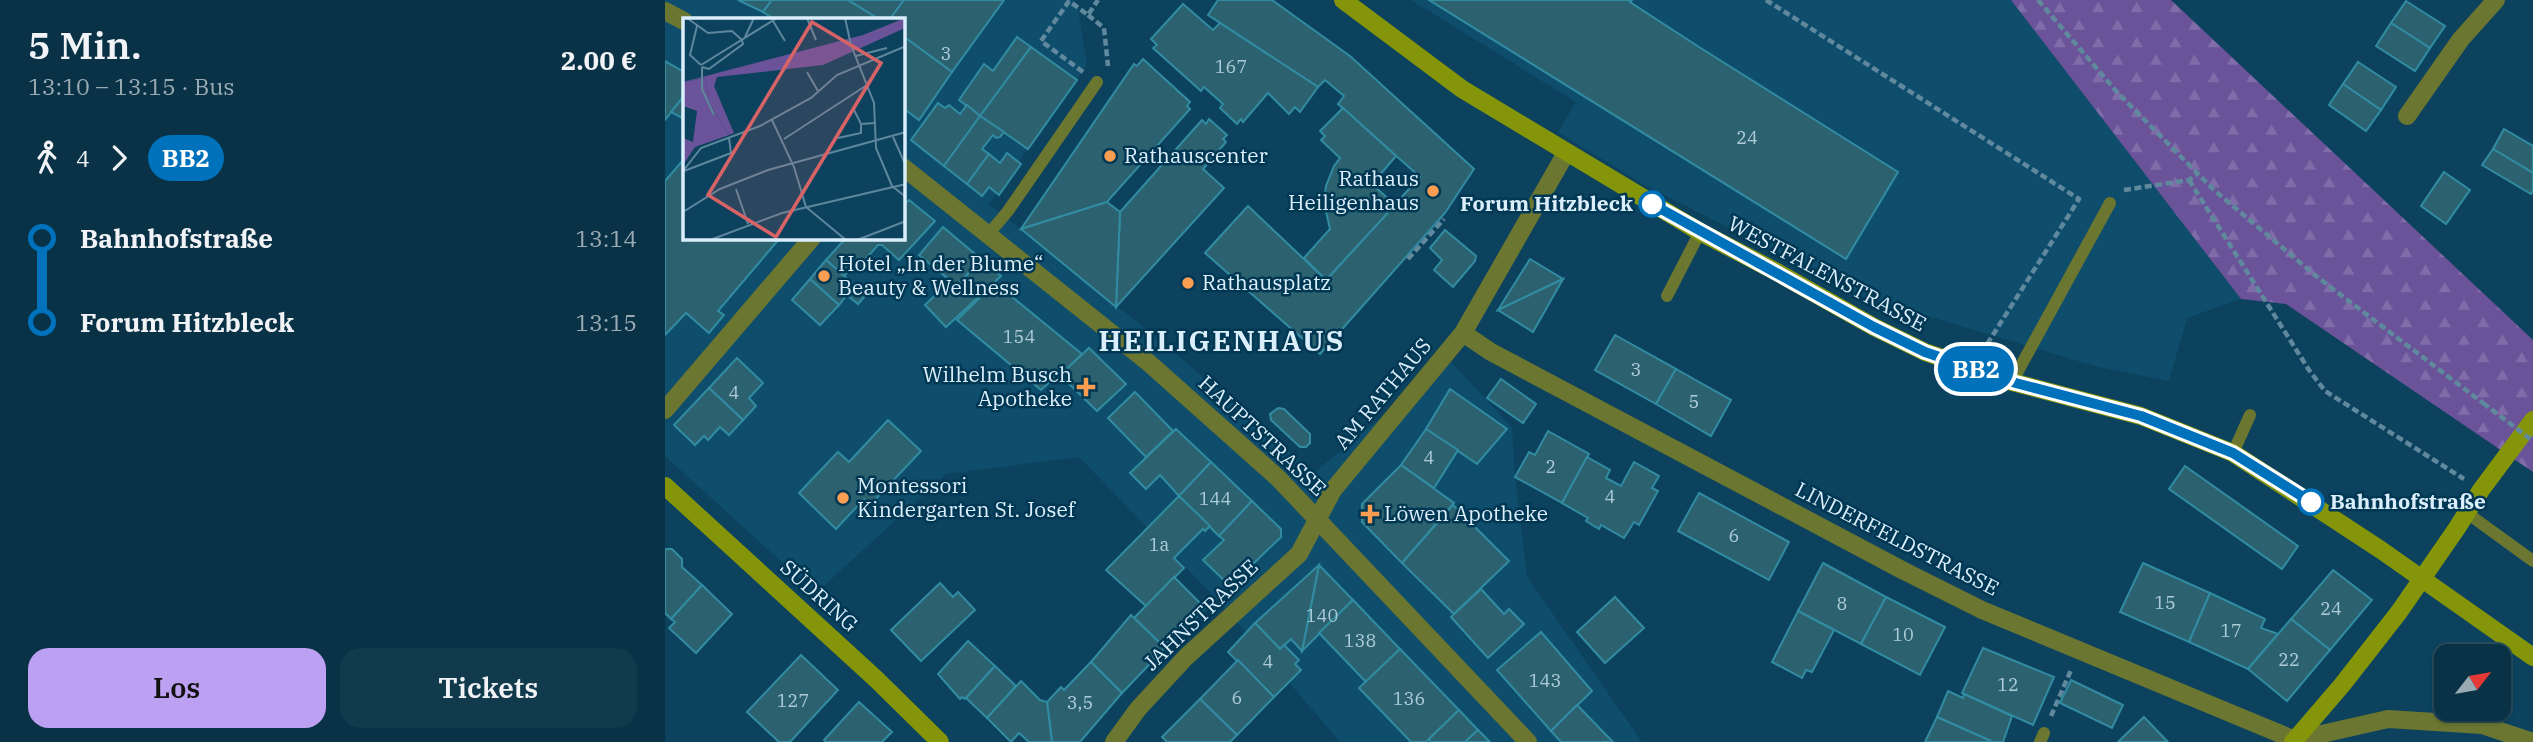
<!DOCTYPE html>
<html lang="de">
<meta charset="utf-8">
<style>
:root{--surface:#093246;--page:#123a4d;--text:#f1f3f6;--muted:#99aab3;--line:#294d5f;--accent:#bca0f2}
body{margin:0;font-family:"IBM Plex Serif",serif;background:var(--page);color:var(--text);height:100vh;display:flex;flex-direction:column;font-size:26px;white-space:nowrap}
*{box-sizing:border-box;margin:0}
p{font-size:23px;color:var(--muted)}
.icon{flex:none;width:38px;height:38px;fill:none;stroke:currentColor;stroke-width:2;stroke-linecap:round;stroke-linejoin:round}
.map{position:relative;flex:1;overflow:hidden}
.drawer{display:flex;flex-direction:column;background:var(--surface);width:665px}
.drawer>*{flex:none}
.badge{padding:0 14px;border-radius:23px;font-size:24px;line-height:46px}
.needle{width:46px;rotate:59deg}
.fabs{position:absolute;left:1769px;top:644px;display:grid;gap:14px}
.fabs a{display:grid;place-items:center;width:77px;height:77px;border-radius:14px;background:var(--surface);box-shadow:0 2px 5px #0004,0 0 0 2px var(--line);font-size:35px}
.map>.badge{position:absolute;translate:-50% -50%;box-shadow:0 0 0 4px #fff}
.legs{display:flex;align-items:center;gap:10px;height:77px;padding:0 28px;font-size:23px}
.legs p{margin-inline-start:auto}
.summary{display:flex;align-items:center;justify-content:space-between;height:119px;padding:0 28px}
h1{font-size:38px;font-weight:600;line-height:52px}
.cta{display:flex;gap:14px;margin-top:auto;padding:14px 28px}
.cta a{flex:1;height:80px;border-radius:21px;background:var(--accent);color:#111;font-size:28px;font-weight:600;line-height:80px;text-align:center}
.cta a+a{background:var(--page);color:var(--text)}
ul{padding:0 28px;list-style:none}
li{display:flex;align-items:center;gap:24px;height:84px;font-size:26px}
li i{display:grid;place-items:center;width:10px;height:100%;margin:0 9px;background:currentColor}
li i::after{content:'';width:18px;height:18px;margin:-9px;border:5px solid;border-radius:50%;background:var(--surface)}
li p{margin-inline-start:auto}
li:first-child i{background:linear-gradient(#0000 50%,currentColor 0)}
li:last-child i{background:linear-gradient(currentColor 50%,#0000 0)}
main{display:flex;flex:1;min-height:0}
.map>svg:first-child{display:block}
.built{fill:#0f4d6d;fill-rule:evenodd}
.forest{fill:url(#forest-firs)}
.building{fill:#2c6270;stroke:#318ca2;stroke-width:2}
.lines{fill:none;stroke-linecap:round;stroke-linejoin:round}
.path{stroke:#60899e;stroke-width:4.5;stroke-dasharray:7 3.5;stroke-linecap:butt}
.lane{stroke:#6b7630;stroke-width:12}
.street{stroke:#6b7630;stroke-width:18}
.secondary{stroke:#859509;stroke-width:18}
.path-bridge{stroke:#60899e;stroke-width:4.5;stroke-dasharray:7 3.5;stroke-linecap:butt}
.line-1-casing{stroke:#fff;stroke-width:16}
.line-1{stroke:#0072bc;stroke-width:10}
.poi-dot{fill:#fc9e52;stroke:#003753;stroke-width:2.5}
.stop-1-dot{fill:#fff;stroke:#0072bc;stroke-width:3.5}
.labels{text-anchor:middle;stroke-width:5;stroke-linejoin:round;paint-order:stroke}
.number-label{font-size:18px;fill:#aecbd8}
.poi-label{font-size:21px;fill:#daeefb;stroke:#003753;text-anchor:start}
.stop-label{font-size:21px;font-weight:bold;fill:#daeefb;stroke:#003753;text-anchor:end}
.street-label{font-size:21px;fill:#daeefb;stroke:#003753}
.district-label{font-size:28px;font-weight:bold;letter-spacing:2px;fill:#daeefb;stroke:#003753}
.inset-road{fill:none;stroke:#5e879d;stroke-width:2}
.view{fill:#d76367;fill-opacity:0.15;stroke:#d76367;stroke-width:3.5}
.inset-edge{fill:none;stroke:#daeefb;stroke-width:3.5}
</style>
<main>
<section class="drawer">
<div class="summary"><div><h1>5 Min.</h1><p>13:10 – 13:15 · Bus</p></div><b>2.00 €</b></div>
<div class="legs"><svg class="icon" aria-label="walk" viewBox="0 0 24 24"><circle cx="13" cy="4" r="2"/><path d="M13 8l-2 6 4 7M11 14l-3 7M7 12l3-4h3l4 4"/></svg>4<svg class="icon" aria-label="forward" viewBox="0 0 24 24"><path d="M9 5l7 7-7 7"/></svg><b class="badge" style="background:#0072bc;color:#fff">BB2</b></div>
<ul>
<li><i style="color:#0072bc"></i><b>Bahnhofstraße</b><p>13:14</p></li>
<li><i style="color:#0072bc"></i><b>Forum Hitzbleck</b><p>13:15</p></li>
</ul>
<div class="cta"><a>Los</a><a>Tickets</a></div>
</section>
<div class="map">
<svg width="1868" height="742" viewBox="0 0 1868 742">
<defs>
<pattern id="forest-firs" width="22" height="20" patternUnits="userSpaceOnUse" patternTransform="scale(1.75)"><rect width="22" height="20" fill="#6a5399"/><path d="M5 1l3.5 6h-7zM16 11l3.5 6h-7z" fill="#7f6ca8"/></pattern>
</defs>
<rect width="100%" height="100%" fill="#0c425e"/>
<g class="built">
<path d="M0,0H408L412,3L422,65L324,204L502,346L647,471H651L785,361L847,427L850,477L862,577L977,742H675L562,610L414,457L281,474L151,593L0,456ZM19,19H238V238H19Z"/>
<path d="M746,0H1346L1576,299L1522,318L1504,381L1430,366L1199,297L976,183L893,132L911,102Z"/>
</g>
<path class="forest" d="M1346,0H1506L1868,340V472L1621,304L1576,299Z"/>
<g class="building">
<path d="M73,0H107L98,12Z"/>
<path d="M107,0H183L214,19H109L98,12Z"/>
<path d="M183,0H239L225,19H214Z"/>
<path d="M239,0H339L287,72L238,36V19H225Z"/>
<path d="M553,0H607L685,56L809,169L780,213L655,354L540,253L583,206L661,280L755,177L673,104L679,96L660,80L653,87L543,15Z"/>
<path d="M764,0H967L965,2L1034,47L1233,172L1181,259Z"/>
<path d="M1741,1L1780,26L1765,48L1726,23Z"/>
<path d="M518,4L548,30L555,23L653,87L635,112L630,107L624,114L603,93L578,122L576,119L572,124L555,108L558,104L539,87L536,91L488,48L492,45L486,39Z"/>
<path d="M1726,23L1765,48L1750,71L1711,46Z"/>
<path d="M238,36L287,72L254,120L238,108Z"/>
<path d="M352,37L366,47L315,116L294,100L319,64L328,71Z"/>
<path d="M366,47L412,80L363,149L315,116Z"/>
<path d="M478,59L525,102L522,106L525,109L442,202L356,229L469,64L472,66Z"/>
<path d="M0,61L19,72V96L0,120Z"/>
<path d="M1693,62L1731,87L1716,110L1678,84Z"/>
<path d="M1678,84L1716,110L1701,131L1664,105Z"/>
<path d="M19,96V119L6,112Z"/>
<path d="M273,103L280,108L284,105L295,114L302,105L315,116L279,166L246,140Z"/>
<path d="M678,108L731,156L707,184L730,205L661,280L639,258L665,229L659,203L661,186L669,166L675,158L656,140L660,136L655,131Z"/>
<path d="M315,116L339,132L335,137L331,138L328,135L317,149L324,154L302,184L279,166Z"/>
<path d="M544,119L562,135L558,139L561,142L538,169L559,188L451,307L455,212L537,120L541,124Z"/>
<path d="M1839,129L1868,146V173L1828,149Z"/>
<path d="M1828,149L1868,173V191L1866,194L1817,165Z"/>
<path d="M342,153L356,164L334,195L324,187L317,196L302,184L324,154L335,163Z"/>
<path d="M19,159V238H115L53,311L59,315L44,333L21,313L0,335V181Z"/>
<path d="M1779,172L1805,190L1781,224L1756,206Z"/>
<path d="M244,200L270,221L234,260L217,245H213L199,261L195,258L179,276L161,260L181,238H238V205Z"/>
<path d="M442,202L455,212L451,307L356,229Z"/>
<path d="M278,227L316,259L292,286L254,255Z"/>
<path d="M780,230L811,256L810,261L788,287L769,270L777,260L765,248Z"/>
<path d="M316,259L336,276L281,327L260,305L285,281L292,286Z"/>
<path d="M865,259L898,279L833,310Z"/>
<path d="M161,260L201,295L193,304L182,295L174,305L145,279Z"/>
<path d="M145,279L174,305L155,325L127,300Z"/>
<path d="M898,279L868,332L833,310Z"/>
<path d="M330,283L417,354L389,382L387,380L376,390L292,320Z"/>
<path d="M950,335L1011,369L991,404L930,370Z"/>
<path d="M424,348L461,384L432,411L395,375Z"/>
<path d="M72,358L98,383L84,398L91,406L78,420L44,388Z"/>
<path d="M1011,369L1066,400L1046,436L991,404Z"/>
<path d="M836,379L871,404L858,423L822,398Z"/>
<path d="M44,388L78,420L64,435L55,427L43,440L39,436L30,445L9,425Z"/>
<path d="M785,389L842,429L812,464L761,429Z"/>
<path d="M470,392L508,431L481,457L443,418Z"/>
<path d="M613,408L619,409L645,434V443L641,447H635L606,420L605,414Z"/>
<path d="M223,420L256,451L206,504L199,499L171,529L134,493L173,452L184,462Z"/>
<path d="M511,429L546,462L514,496L495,475L481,489L465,473Z"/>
<path d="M761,429L793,450L769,488L736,465Z"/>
<path d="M883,431L924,454L897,503L850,477L864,452L870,455Z"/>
<path d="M922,457L945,470L941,478L956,486L969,462L994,476L987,488L993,491L974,525L969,522L959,538L936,525L934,529L921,521L923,518L897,503Z"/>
<path d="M546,462L587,501L554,536L514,496Z"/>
<path d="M736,465L789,503L737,563L697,522V504Z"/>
<path d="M1520,466L1633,546L1617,569L1504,489Z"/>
<path d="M1034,493L1124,542L1104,580L1013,531Z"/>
<path d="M514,496L545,526L540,531L538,529L509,558L519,568L481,606L441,570Z"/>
<path d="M587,501L616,529V537L565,586L538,560L559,540L554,536Z"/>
<path d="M788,505L844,561L789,614L737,563Z"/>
<path d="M0,549H7L17,559V567L37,585L6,619L0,613Z"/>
<path d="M1158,563L1221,597L1196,644L1133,611Z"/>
<path d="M1478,563L1545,593L1524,642L1455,612Z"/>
<path d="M654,565L688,600L637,651Z"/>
<path d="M654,565L637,651L626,639L615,649L590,623Z"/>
<path d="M1668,570L1707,600L1665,650L1626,619Z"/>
<path d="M509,577L540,608L500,648L469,618Z"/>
<path d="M275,583L288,597L293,592L310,610L256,661L226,630Z"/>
<path d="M37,585L67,614L31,653L4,628L10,622L6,619Z"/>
<path d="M816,589L839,614L844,609L859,624L823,658L786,617Z"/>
<path d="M1545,593L1600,619L1596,628L1613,634L1583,669L1524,642Z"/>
<path d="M950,597L979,628L940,663L912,632Z"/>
<path d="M1221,597L1280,627L1255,675L1196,644Z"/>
<path d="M688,600L735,649L701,682L654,633Z"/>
<path d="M1133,611L1169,630L1147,672L1141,670L1137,678L1107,662Z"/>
<path d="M466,615L500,648L457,693L426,662Z"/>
<path d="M1626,619L1665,650L1622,701L1583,669Z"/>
<path d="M590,623L615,649L619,645L634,660L630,664L636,670L609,697L563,652Z"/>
<path d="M876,632L927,691L886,731L832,670Z"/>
<path d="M303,641L330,666L300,699L297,697L295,699L273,674Z"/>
<path d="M1318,648L1389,677L1368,725L1297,693Z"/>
<path d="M735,649L794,710L761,742H746L694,688Z"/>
<path d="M136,655L173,690L125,742H114L82,712Z"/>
<path d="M573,660L609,697L572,735L535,699Z"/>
<path d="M426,662L457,693L415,742H387L382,702L396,687L399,690Z"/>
<path d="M330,666L351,686L322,718L301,698Z"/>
<path d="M1406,680L1458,705L1447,728L1395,703Z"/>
<path d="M356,681L375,700L382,702L387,742H364L354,733L346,742L322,718Z"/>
<path d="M1283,691L1298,698L1299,694L1347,716L1338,742H1328L1272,717Z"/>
<path d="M535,699L572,735L565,742H502L497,737Z"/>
<path d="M194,702L227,732L217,742H161L159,740Z"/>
<path d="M912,705L948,742H896L886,731Z"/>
<path d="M794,710L813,730L800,742H766L764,739Z"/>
<path d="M1272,717L1328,742H1260Z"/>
<path d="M1479,717L1503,742H1453Z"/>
<path d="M813,730L825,742H800Z"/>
</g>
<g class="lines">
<g class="path">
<path d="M1101,0L1414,199L1319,349"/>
<path d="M1373,0L1451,91L1549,190L1651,276L1818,403"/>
<path d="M423,15L439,28L443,66"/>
<path d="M418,72L376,41L404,1L423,15L433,0"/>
<path d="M1524,180L1644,370L1660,391L1799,479"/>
<path d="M1459,190L1524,180L1532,174"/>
<path d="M743,259L779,219"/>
<path d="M1386,716L1406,670"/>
</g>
<g class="lane">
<path d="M322,236L343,211L432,82"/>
<path d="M1002,296L1035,232"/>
<path d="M1347,382L1445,203"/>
<path d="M1568,453L1585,415"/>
<path d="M1802,513L1868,561"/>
<path d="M1375,742L1379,733"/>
</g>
<g class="street">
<path d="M0,11L19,21"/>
<path d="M1742,116L1796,39L1831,0"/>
<path d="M238,167L484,363L613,478L863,742"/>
<path d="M798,333L826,352L1239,571L1317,610L1630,740L1723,719L1817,725L1868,742"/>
<path d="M0,410L147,238"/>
<path d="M449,742L473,709L521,657L634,554L668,490L798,333L901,153"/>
</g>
<g class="secondary">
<path d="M678,0L797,89L1035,232L1112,272L1209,327L1260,352L1347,382L1476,416L1568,453L1716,550L1868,657"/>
<path d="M0,486L211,679L275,742"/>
<path d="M1628,742L1677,685L1734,612L1792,528L1816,490L1868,420"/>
</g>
<path class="path-bridge" d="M1818,403L1868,441"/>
</g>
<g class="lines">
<defs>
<path id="line-1" d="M987,204L1209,327L1260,352L1347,382L1476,416L1568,453L1646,502"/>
</defs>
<use href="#line-1" class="line-1-casing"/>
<use href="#line-1" class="line-1"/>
</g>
<g class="poi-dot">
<circle cx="445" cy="156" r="7"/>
<circle cx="768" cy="191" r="7"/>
<circle cx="159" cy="276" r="7"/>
<circle cx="523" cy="283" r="7"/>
<path d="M417.5 376.5h7v7h7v7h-7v7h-7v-7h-7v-7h7z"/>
<circle cx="178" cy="498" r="7"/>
<path d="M701.5 503.5h7v7h7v7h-7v7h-7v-7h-7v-7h7z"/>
</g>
<g class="stop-1-dot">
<circle cx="987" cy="204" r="12"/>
<circle cx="1646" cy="502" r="12"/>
</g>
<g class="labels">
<g class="number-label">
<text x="281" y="60">3</text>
<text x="566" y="73">167</text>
<text x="1082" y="144">24</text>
<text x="354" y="343">154</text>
<text x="971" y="376">3</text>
<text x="69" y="399">4</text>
<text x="1029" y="408">5</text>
<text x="764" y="464">4</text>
<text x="886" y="473">2</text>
<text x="945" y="503">4</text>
<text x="550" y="505">144</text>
<text x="1069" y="542">6</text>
<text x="494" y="551">1a</text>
<text x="1500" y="609">15</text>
<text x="1177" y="610">8</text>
<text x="1666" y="615">24</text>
<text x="657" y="622">140</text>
<text x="1566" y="637">17</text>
<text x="1238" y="641">10</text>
<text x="695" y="647">138</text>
<text x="1624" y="666">22</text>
<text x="603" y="668">4</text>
<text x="880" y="687">143</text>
<text x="1343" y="691">12</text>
<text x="572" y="704">6</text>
<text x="744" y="705">136</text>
<text x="128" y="707">127</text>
<text x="415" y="709">3,5</text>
</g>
<g class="poi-label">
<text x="459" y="163">Rathauscenter</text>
<text x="754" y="186" text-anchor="end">Rathaus<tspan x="754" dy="24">Heiligenhaus</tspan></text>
<text x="173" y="271">Hotel „In der Blume“<tspan x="173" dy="24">Beauty &amp; Wellness</tspan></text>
<text x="537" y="290">Rathausplatz</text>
<text x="407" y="382" text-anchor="end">Wilhelm Busch<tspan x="407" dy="24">Apotheke</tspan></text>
<text x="192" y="493">Montessori<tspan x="192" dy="24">Kindergarten St. Josef</tspan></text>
<text x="719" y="521">Löwen Apotheke</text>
</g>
<g class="stop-label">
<text x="968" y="211">Forum Hitzbleck</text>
<text x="1665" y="509" text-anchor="start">Bahnhofstraße</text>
</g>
<g class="street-label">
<text transform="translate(1162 274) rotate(28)" y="7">WESTFALENSTRASSE</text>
<text transform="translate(718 394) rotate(-50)" y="7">AM RATHAUS</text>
<text transform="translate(597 436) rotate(43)" y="7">HAUPTSTRASSE</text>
<text transform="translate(1232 539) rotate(27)" y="7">LINDERFELDSTRASSE</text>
<text transform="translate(154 596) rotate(42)" y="7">SÜDRING</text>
<text transform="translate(536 615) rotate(-44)" y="7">JAHNSTRASSE</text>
</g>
<g class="district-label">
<text x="557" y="351">HEILIGENHAUS</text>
</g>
</g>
<g transform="translate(18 18)">
<rect width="222" height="222" fill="#0c425e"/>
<path d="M222,0V10L140,47L34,59L31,68L51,115L46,117L27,86L22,60L0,64L180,17Z" fill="#6a5399"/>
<path d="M22,60L27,86L46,117L12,129L0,147V120L10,124L14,93L0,88V64Z" fill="#6a5399"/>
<path class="inset-road" d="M4,0L25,15L49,13L59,22L60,26L26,51L19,49M124,0L133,22M162,0L168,27L191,85L193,130L209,168L223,179M90,3L102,23M14,8L7,37L18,47M62,19L71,0M173,38L204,30M18,47L94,0M19,49V71L31,97M124,54L135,73M185,65L199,44M170,90L178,106L193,105M89,102L111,149L123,189L163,222M210,119L223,148M155,120L178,115V106M101,121L184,67M0,153L18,130L77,108L128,80L154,57L223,28M1,153L48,135L46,120M53,171L65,206M0,194L37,171L85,152L223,114M27,222L99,195L223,166M174,222L223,203"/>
<path class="view" d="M129,4L198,45L93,219L25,177Z"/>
<rect width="222" height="222" class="inset-edge"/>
</g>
</svg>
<div class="fabs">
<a><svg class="needle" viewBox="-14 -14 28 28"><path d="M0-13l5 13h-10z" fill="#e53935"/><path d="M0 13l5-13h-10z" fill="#99aab3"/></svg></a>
</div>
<b class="badge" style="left:1311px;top:369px;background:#0072bc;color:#fff">BB2</b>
</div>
</main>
